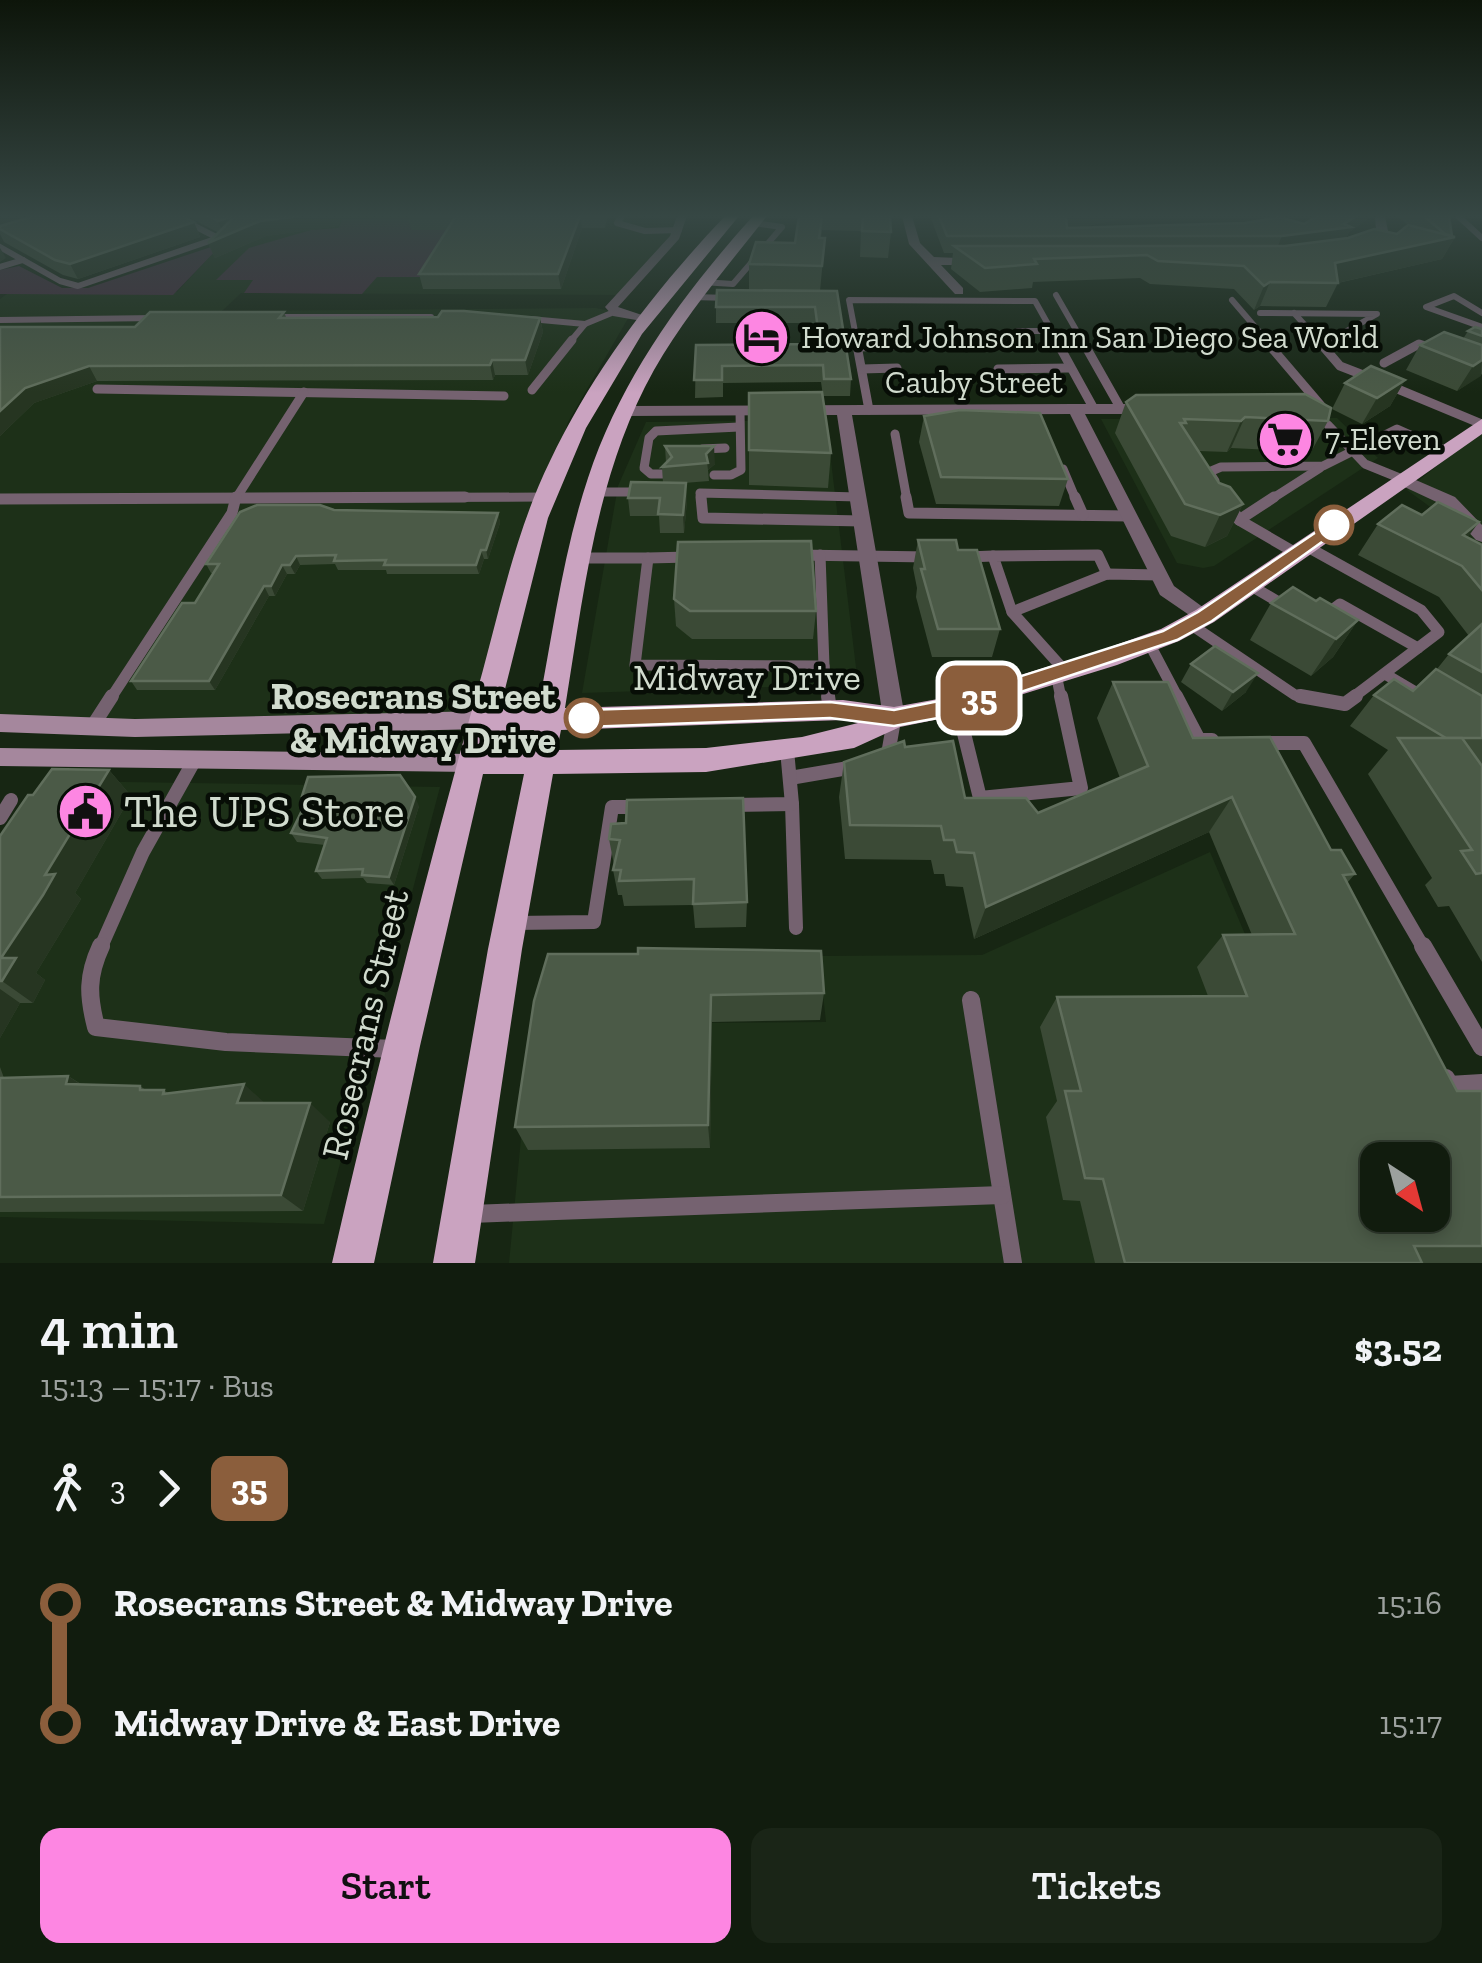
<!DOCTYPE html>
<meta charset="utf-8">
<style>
:root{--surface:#111c0e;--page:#1a2517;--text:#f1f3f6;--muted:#9ca19e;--line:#303a2e;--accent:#fd86e2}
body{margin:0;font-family:"Zilla Slab",serif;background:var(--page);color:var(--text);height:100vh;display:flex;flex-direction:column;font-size:38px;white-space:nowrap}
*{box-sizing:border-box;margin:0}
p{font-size:32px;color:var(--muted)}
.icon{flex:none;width:55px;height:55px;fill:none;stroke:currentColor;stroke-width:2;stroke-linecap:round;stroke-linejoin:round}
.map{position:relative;height:1263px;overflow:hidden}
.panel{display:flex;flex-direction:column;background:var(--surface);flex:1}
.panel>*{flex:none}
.badge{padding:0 20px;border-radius:15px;font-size:35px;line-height:65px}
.needle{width:65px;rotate:144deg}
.fabs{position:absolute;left:1360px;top:1142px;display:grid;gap:20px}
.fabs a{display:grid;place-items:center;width:90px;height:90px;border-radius:20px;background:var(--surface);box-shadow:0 5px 15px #0003,0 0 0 2px var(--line);font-size:50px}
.map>.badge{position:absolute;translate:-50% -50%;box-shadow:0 0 0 5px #fff}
.legs{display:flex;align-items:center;gap:15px;height:110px;padding:0 40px;font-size:32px}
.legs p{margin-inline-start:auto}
.overview{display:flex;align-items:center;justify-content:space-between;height:170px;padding:0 40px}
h1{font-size:55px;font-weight:600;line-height:75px}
.action{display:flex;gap:20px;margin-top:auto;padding:20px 40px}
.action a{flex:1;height:115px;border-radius:20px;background:var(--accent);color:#111;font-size:40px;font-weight:600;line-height:115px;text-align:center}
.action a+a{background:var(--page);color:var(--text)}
ul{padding:0 40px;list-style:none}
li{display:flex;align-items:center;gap:35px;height:120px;font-size:38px}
li i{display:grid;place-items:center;width:15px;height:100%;margin:0 12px;background:currentColor}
li i::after{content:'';width:25px;height:25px;margin:-12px;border:8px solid;border-radius:50%;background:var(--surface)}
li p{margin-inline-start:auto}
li:first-child i{background:linear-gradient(#0000 50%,currentColor 0)}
li:last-child i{background:linear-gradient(currentColor 50%,#0000 0)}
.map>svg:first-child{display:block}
.built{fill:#1d3018;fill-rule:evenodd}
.green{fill:#452d3f}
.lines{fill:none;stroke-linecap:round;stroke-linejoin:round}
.service-far4{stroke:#756270;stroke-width:6}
.service-far3{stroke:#756270;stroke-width:9}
.service-far2{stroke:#756270;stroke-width:11}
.service-far1{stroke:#756270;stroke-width:14}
.service{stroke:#756270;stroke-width:18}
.minor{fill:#756270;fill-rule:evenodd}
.secondary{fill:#a5879d;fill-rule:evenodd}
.primary{fill:#caa3c0;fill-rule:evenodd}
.wall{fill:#3b4a36}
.shaded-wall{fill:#263521}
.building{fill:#4b5a47;stroke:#606e5c;stroke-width:2.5;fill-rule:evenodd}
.line-1{fill:#8b5e3c;stroke:#fff;stroke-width:2.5}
.stop-1-dot{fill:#fff;stroke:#8b5e3c;stroke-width:5}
.labels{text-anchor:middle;stroke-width:9;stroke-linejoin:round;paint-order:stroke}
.far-poi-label{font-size:32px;fill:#d1dbce;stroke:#070d06;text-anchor:start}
.far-street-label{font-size:32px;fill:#d1dbce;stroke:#070d06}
.street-label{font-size:38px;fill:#d1dbce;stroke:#070d06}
.stop-label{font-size:38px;font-weight:bold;fill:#d1dbce;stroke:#070d06;text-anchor:end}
.near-poi-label{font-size:45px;fill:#d1dbce;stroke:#070d06;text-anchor:start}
</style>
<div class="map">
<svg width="1482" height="1263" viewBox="0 0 1482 1263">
<rect width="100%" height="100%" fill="#172613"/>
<g class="built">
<path d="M351,216H673L675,237L621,295L241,293L222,311L596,308L630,315L568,422L475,716L0,720V299L14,289L177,292L217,249L294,220Z"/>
<path d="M1337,418L1378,458L1214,566L1203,568L1177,563L1101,419Z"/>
<path d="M826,420L858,684L582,693L618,486L646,422Z"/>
<path d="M1482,430V561L1444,517L1407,490Z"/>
<path d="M61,781L440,787L324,1224L0,1217V883Z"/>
<path d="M1210,852L1259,967L1482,1111V1263H509L532,1024L826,1022L819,956L982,955ZM1378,1160H1432V1215H1378Z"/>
</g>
<g class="green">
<path d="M419,218L455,230L431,277H377L362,294L244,293L253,280H216L249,248L311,230L339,228L342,219Z"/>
<path d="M223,243L173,295L0,294V270L19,266L62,288H88Z"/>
</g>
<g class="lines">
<g class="service-far4">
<path d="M622,216L617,223L645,231L679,230"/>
<path d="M1458,216L1482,238"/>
<path d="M0,247L60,281L78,286L218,238L175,216"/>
<path d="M0,267L23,260"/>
<path d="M702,282L733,284L782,227L754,223"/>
<path d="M1056,295L1083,342"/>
<path d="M691,297L732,298"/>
<path d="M1232,300L1268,342"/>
<path d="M1260,313L1377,314L1327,342"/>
<path d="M1294,313L1320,342"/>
<path d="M1482,313L1454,296L1426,307L1482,327"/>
<path d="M275,317H431"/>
<path d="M530,319L585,324"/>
<path d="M0,320L156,318"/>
<path d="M1018,331H1051"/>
<path d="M570,342L585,324L614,312"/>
<path d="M857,342L849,300L1035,301L1058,342"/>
</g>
<g class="service-far3">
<path d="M856,340L869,410"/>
<path d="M1056,340L1094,409"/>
<path d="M1082,340L1121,409"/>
<path d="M1265,340L1323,408"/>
<path d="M1317,340L1322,345L1331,340"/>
<path d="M1322,345L1340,366L1371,378"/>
<path d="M858,347L892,346"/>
<path d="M1384,363L1419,344L1431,348"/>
<path d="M862,369L897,368"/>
<path d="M998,369L1069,368"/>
<path d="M1388,385L1482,424"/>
<path d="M97,389L504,396"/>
<path d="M532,390L572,340"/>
<path d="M1328,425L1365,464L1402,479"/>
<path d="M895,434L907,500"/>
<path d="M702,449L725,448"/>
<path d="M1063,469L1076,500"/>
<path d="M665,474H651L644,468L649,438L656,431L739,427"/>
<path d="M714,475H731L741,470L740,411"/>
<path d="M1215,481L1209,472L1221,467L1323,466L1397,429L1444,450"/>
<path d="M595,492H641"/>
<path d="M0,499L544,497"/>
<path d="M235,500L304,392"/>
<path d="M701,500L700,493L858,497"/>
<path d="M1270,500L1320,468"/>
</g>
<g class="service-far2">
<path d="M701,497L703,518L862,521"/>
<path d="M906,497L909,513L1130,516"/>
<path d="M1075,497L1083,515"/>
<path d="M0,499L465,497"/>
<path d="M1230,505L1239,520L1294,552"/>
<path d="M1239,520L1274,497"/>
<path d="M1304,545L1421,610L1439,632L1352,698"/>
<path d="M797,555L929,557"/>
<path d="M820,555L824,666"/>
<path d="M967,557L993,556"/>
<path d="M579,558H648L635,665L824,666L828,698"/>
<path d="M648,558L689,557"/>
<path d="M1248,584L1287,607"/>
<path d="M1012,612L993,556L1098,555L1107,574"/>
<path d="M1324,616L1340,604L1418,648"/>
<path d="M1190,624L1295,695L1314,698"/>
<path d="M1149,643L1178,698"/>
<path d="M1065,671L1012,612L1107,574L1160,575"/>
<path d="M1056,674L1061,698"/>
<path d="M1385,674L1424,697"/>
<path d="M111,698L232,513L236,497"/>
</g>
<g class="service-far1">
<path d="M828,696L830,710"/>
<path d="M1176,696L1199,740H1212"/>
<path d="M1300,696L1345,704L1356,696"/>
<path d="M957,705L980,798L1081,788L1061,696"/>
<path d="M92,727L112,696"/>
<path d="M1261,743H1304L1424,949"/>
<path d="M887,760L894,720"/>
<path d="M790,778L854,767"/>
<path d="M792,804L796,928"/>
<path d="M731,805L792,804L787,750"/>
<path d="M0,818L11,800"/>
<path d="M514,923L594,922L612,807H642"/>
<path d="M100,949L143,852L194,761"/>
</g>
<g class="service">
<path d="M101,946C87,976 88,996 96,1027L226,1042L395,1049"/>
<path d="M1423,946L1482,1047"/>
<path d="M971,1000L1013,1263"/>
<path d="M1446,1078L1449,1085L1482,1083"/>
<path d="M471,1214L1002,1195"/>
</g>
<g class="minor">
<path d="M677,216H687L679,239L618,307L648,317L642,321L613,316L605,307L670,236Z"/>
<path d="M902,216H912L920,243L934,257L981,259V263L977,265H941L963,288V294H955L909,244Z"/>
<path d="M1375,216H1385L1388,231L1363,248H1355V244L1376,230Z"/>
<path d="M1075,404H1150L1158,409L1150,414H1085L1174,586L1215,616L1212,621H1198L1160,595L1070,414L852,415L905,718L902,724H886L883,718L837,415L627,416L619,411L627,406Z"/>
<path d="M1402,474L1455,497L1482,525V542L1476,540L1443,505L1396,483L1394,479Z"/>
</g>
<g class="secondary">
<path d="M483,711L491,714L494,720L491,726L483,729L135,737L0,732V714L135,719Z"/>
<path d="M0,748L471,754L479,756L482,763L479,770L471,772L0,766Z"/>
</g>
<path class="primary" d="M725,216H739L642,334L586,428L548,518L500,709H538C553,632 563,553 588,478C621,378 683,294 753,216H767C727,267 686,314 654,370C596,474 584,592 565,708L843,700L894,707L949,697L1099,651L1161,629L1196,610L1482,419V434L1214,622L1179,641L1117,665L949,717L900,727L854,748L706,772L553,774L522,949L475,1263H433L488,949L524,774H483L420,1046L374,1263H332C375,1076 422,890 473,706C497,624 512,539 550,461C594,369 655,290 725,216ZM843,720L858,723L802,737L706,748L557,750L561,730ZM534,730L529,751H489L494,731Z"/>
</g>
<g class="wall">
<path d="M0,216L194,222L200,237L78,279L63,275L4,242L0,234Z"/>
<path d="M187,216H341L338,226L266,236L215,258L208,243L219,233Z"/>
<path d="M408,216H608L605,228H582L561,289H423L419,274L447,230H411Z"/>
<path d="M799,216H890L891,232L888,258L860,257L861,231L822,230L821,238H825L820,291L851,379L850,396H823L821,382L723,383V397L695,398L696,345L817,344L814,323H716V307L749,290V264L795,243Z"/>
<path d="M930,216H1137L1080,227L1304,224L1317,216H1372L1349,232L1346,238L1397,234L1408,225L1397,216H1449L1452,236L1455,237L1442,259L1338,283L1326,307L1260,306L1254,310L1234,289L1150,284L1140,278L1033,282L1032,288L980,292L951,269L953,253H944Z"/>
<path d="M284,312L286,317L540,318L543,332L528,375H495L493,380L97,381L34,403L0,436V327H135Z"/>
<path d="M1482,329V374L1457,391L1406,370L1420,345L1463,339L1468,331Z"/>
<path d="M1405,380L1390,406L1362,424L1332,409L1345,383Z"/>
<path d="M749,393L831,453L828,488L749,485Z"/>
<path d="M1126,402L1328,421L1311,452L1231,448L1227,452L1199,451L1219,483L1243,504L1227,536L1205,547L1171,536L1115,433Z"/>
<path d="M924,416L1068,479L1059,506L936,504L919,442Z"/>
<path d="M665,446L715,464L708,470L709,481L684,483H686L687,501L684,533H660L659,516H630L628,498L663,483L662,467L666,463Z"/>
<path d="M498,513L500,523L488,559H484L479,574H387L386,570H338L335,564L300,565L295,574H287L275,596H269L215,690H137L131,681L195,603L213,573H211L206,564Z"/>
<path d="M1378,524L1468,537L1482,545V962L1449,906L1438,907L1425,885L1432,878L1368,774L1388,750L1350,726L1374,695L1413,691L1437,669L1449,654L1469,636L1439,597L1358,555Z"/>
<path d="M918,540L958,550L1000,629L992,657H932L916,597L917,588L913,568Z"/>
<path d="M674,599L816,611L813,639H692L676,626Z"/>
<path d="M1271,603L1358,620L1333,657L1311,676L1250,640Z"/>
<path d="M1191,664L1246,692L1222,711L1181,682Z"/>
<path d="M1113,682L1193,738L1331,850L1355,874L1347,883L1457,1091H1482V1263H1095L1080,1201L1063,1200L1046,1117L1057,1101L1040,1027L1057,997L1208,996L1197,967L1223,935H1252L1209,832L974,939L963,887L946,886L944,874H934L931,860L845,859L839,797L844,762L905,747L965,798L1038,813L1120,778L1097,718Z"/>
<path d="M109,770L131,796L75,893L81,899L36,973L45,980L33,1003H20L0,1038V836L33,795Z"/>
<path d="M302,796L419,806L394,885L367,883L363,878L322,879L316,871L325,845L297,842L291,833L306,802Z"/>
<path d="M611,824L747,902L746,927L695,928L693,905L624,906L622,895H618L613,870L614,865L609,839Z"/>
<path d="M548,954L824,993L820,1020L712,1022L710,1148L528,1150L515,1127Z"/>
<path d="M0,1067L4,1078L68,1076L81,1084L140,1086L146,1090H164L168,1093L266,1103L330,1122L303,1211L0,1212Z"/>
</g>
<g class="shaded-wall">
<path d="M0,216H46L0,229Z"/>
<path d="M234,216L260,221L300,216H341L338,226L266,236L215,258L208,243L224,235L218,221Z"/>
<path d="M580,216L582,228L561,289L558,274Z"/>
<path d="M1065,216H1137L1061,231Z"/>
<path d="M1356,216H1372L1349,232L1343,244L1275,253L1282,236L1344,224Z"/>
<path d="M194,222L200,237L78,279L70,264Z"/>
<path d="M1455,237L1442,259L1337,283L1335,263Z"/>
<path d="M0,248L6,258L0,262Z"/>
<path d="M1270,282L1260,306L1254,310L1264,286Z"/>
<path d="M540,318L543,332L528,375L525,360Z"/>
<path d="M492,360L495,375L493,380L490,365Z"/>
<path d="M1482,360L1481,376L1457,391L1473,366Z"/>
<path d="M89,366L97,381L34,403L0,436V411L25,388Z"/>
<path d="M1405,380L1390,406L1362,424L1377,398Z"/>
<path d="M1245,417L1231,448L1227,452L1241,421Z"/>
<path d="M714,446L715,464L708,470L706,454Z"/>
<path d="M686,483L687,501L684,533L683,515Z"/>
<path d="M1243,504L1227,536L1205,547L1220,515Z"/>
<path d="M498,513L500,523L488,559L486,550Z"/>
<path d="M1479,522L1457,552L1463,535Z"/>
<path d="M481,550L484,559L479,574L476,565Z"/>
<path d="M296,556L300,565L295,574L290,565Z"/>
<path d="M282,565L287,574L275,596L271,586Z"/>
<path d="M264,586L269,596L215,690L209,681Z"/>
<path d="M1358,620L1333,657L1311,676L1336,639Z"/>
<path d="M1258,673L1246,692L1222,711L1233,692Z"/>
<path d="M109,770L131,796L75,893L81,899L36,973L45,980L33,1003L2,981L1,958L45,875Z"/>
<path d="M415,797L419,806L394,885L389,877Z"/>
<path d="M1232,797L1209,832L974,939L986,907Z"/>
<path d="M0,989L20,1003L0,1038Z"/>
<path d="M711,995L712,1022L710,1148L708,1125Z"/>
<path d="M68,1076L98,1096L66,1084Z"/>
<path d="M244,1084L266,1104L237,1103Z"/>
<path d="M310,1103L330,1122L303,1211L281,1195Z"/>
</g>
<g class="building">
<path d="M34,216H182L194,222L70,264L55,260L0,229V226Z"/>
<path d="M209,216H234L218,221Z"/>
<path d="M235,216H300L260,221L208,243Z"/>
<path d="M456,216H580L558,274H419Z"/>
<path d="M799,216H822L819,238H825L822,266L749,264L756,242L795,243Z"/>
<path d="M863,216H890L891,232L862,231Z"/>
<path d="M939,216H1066L1067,228L1245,223L1280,217L1304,224L1317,216H1356L1344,224L1351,227L1282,236H947Z"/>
<path d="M1424,216H1449L1452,236L1445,234Z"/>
<path d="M1408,225L1455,237L1335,263L1338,283L1270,282L1264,286L1244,266L1158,261L1147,255L1034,259L1037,264L985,268L954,246H1285L1348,238L1374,229L1397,234Z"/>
<path d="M717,290L837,291L851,379H824L823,365L722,366V380H694L696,345L820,344L815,307H716Z"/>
<path d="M442,311H464L540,318L525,360H492L490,365L89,366L25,388L0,411V327H135L150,312H284L279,318L438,317Z"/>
<path d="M1475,327L1482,329V336L1468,331Z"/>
<path d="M1444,332L1482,345V360L1473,366L1420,345Z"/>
<path d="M1371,366L1405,380L1377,398L1345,383Z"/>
<path d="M822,392L831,453L749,450V393Z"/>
<path d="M1305,394L1331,408L1328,421L1245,417L1241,421L1184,419L1186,423H1180L1219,483L1230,487L1243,504L1220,515L1185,504L1126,402L1136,395Z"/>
<path d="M960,410L1040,413L1068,479L941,477L924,416Z"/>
<path d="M665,446H714L706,454L708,463L662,467L672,457Z"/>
<path d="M631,482L686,483L683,515L658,514L660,498H628Z"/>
<path d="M1438,502L1479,522L1463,535L1482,545V590L1462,566L1378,524L1402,505L1422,515Z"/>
<path d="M257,505H320L334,510L498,513L486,550H481L476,565H384L386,560L334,561L336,555L296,556L290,565H282L271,586H264L209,681H131L182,603H195L219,564H206L240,512Z"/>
<path d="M918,540H956L958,550H977L1000,629H938L921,569H925Z"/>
<path d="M811,541L816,611H690L674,599L678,542Z"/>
<path d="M1293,587L1316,601L1320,598L1358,620L1336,639L1271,603Z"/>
<path d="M1482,624V672L1449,654Z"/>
<path d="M1215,646L1258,673L1233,692L1191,664Z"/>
<path d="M1436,669L1482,696V738H1446L1374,695L1394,679L1413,691Z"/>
<path d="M1113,682H1168L1193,738L1270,737L1331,850H1341L1355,874L1343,875L1457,1091H1482V1246H1414L1422,1263H1125L1103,1179L1085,1178L1065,1091H1081L1057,997L1247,996L1223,935L1295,934L1232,797L986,907L974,853L957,852L954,840H944L941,826L850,825L844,762L904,741L905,747L953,741L965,798H1026L1038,813L1148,766ZM1378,1160H1432V1215H1378Z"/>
<path d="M1398,738H1462L1482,766V873L1476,874L1461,851L1472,850Z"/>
<path d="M52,769L109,770L45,875L55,874L43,895L1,958H16L2,981H0V836L28,795H33Z"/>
<path d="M400,775L415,797L389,877L362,875L363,869L316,871L327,838L291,833L309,796H302L308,777Z"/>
<path d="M743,798L747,902L693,904L694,879L619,881L621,870H613L620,840L609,839L611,824L626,823L627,800Z"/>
<path d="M638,948L821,951L824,993L711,995L708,1125L515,1127L534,1001L548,954H638Z"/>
<path d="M68,1076L66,1084L140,1086V1090H164L163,1094L244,1084L237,1103H310L281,1195L0,1197V1078Z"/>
</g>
<linearGradient id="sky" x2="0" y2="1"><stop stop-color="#0d150a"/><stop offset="0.55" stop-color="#364744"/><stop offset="1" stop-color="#364744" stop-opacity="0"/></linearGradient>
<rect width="1482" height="393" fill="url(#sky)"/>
<path class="line-1" d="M1334,520L1340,521V529L1212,621L1177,640L949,716L894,726L830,718L584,727L574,718L584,710L830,702L894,710L949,699L1163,631L1198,612Z"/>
<defs>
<symbol id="hotel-disc" viewBox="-11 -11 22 22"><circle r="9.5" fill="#fd86e2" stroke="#070d06"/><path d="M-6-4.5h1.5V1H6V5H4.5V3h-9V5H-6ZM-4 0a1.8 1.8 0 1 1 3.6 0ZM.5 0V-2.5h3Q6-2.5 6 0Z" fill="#111"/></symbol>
<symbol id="supermarket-disc" viewBox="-11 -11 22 22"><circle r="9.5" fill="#fd86e2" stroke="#070d06"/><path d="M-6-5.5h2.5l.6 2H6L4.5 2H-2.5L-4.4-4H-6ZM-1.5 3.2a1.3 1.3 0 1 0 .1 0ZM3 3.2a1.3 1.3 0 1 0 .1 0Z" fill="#111"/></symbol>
<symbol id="civic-disc" viewBox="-11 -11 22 22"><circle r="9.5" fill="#fd86e2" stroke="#070d06"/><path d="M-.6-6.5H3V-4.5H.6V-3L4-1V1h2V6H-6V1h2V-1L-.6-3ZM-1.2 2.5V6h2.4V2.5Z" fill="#111"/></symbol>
</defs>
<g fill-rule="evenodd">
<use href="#hotel-disc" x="730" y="306" width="63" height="63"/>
<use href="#supermarket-disc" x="1254" y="408" width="63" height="63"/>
<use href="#civic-disc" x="54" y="780" width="63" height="63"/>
</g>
<g class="stop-1-dot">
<circle cx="1334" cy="525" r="18"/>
<circle cx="584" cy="718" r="18"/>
</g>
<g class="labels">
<g class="far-poi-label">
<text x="801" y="348">Howard Johnson Inn San Diego Sea World</text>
<text x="1325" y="450">7-Eleven</text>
</g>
<g class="far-street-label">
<text x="974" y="393">Cauby Street</text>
</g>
<g class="street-label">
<text x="747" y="690">Midway Drive</text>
<text transform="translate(365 1024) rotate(-77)" y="13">Rosecrans Street</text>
</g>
<g class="stop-label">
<text x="556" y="709">Rosecrans Street<tspan x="556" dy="44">&amp; Midway Drive</tspan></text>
</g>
<g class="near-poi-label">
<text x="124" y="827">The UPS Store</text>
</g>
</g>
</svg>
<div class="fabs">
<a><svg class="needle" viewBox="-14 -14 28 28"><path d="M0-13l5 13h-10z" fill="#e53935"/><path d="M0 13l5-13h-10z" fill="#9ca19e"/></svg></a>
</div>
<b class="badge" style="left:979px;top:698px;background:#8b5e3c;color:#fff">35</b>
</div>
<section class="panel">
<div class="overview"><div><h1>4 min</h1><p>15:13 – 15:17 · Bus</p></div><b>$3.52</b></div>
<div class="legs"><svg class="icon" aria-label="walk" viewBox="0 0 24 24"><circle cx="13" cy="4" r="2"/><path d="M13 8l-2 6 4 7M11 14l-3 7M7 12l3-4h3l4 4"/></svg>3<svg class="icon" aria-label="forward" viewBox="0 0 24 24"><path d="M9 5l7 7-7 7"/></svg><b class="badge" style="background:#8b5e3c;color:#fff">35</b></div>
<ul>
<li><i style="color:#8b5e3c"></i><b>Rosecrans Street &amp; Midway Drive</b><p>15:16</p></li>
<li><i style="color:#8b5e3c"></i><b>Midway Drive &amp; East Drive</b><p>15:17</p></li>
</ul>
<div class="action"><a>Start</a><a>Tickets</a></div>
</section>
